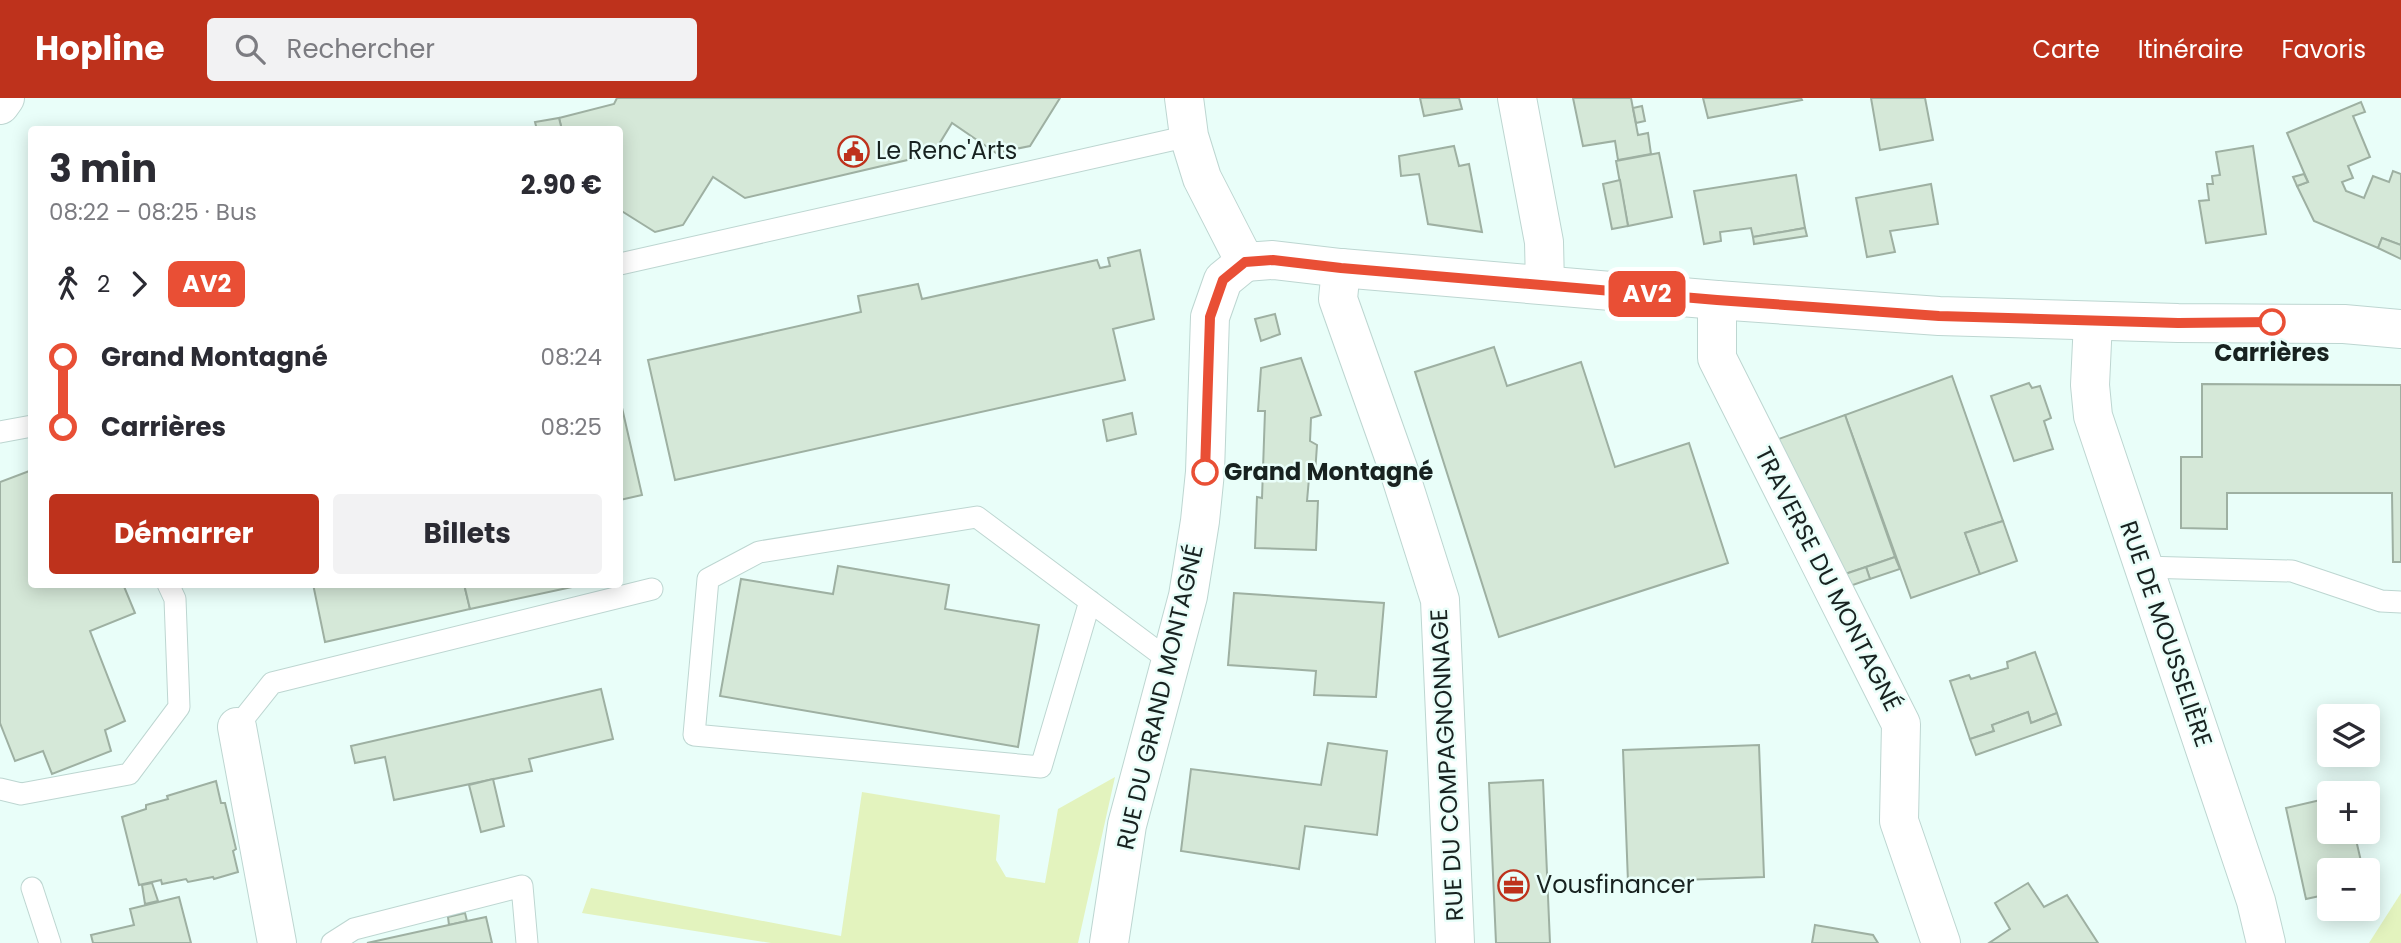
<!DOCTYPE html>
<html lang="fr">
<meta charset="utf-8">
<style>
:root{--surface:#fff;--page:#f2f2f3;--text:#2b2b33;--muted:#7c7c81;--accent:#be321c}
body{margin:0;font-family:Poppins,sans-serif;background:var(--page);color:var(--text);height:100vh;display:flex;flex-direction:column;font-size:26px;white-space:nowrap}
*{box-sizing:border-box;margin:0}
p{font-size:23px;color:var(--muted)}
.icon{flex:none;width:38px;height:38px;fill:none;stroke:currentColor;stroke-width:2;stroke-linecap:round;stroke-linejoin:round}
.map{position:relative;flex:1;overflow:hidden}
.sheet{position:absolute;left:28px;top:28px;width:595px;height:462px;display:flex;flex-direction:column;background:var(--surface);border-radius:7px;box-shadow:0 4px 18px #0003}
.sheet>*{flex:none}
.badge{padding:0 14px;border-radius:10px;font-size:24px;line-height:46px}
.fabs{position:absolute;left:2317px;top:606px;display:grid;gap:14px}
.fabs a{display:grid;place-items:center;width:63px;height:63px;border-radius:7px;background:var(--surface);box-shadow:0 4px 18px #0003;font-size:35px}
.map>.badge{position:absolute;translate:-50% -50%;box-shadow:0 0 0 4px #fff}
.legs{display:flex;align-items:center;gap:10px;height:77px;padding:0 21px;font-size:23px}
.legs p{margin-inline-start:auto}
.overview{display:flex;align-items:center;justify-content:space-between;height:119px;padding:0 21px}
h1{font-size:38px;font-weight:700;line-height:52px}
.primary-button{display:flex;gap:14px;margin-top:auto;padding:14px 21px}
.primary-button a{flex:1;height:80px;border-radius:7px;background:var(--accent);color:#fff;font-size:28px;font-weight:700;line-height:80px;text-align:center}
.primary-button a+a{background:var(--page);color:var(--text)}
ul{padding:0 21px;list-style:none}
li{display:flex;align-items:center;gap:24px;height:70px;font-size:26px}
li i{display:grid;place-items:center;width:10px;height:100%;margin:0 9px;background:currentColor}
li i::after{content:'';width:18px;height:18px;margin:-9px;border:5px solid;border-radius:50%;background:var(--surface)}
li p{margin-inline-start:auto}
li:first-child i{background:linear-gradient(#0000 50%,currentColor 0)}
li:last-child i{background:linear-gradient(currentColor 50%,#0000 0)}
header{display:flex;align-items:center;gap:42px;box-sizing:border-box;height:98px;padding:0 35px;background:var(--accent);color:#fff}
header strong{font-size:33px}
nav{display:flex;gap:38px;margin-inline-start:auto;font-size:24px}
.search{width:490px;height:63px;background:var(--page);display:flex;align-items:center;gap:18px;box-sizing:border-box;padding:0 24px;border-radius:7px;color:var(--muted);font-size:26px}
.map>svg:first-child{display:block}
.green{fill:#e3f3be}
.building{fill:#d5e8d8;stroke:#9eb0a2;stroke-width:2}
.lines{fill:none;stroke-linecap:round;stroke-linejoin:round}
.service-casing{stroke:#bdd6d1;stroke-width:23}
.minor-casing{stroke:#bdd6d1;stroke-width:40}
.tertiary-casing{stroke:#bdd6d1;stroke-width:40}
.service{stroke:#fff;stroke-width:21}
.minor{stroke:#fff;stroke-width:38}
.tertiary{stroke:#fff;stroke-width:38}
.line-1-casing{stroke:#fff;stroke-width:16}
.line-1{stroke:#e94f35;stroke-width:10}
.stop-1-dot{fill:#fff;stroke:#e94f35;stroke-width:3.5}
.labels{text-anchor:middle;stroke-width:5;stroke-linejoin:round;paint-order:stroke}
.poi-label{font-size:24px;fill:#182220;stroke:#e9fef9;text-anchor:start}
.stop-label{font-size:24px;font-weight:bold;fill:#182220;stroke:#e9fef9}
.street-label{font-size:24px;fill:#182220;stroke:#e9fef9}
</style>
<header>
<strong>Hopline</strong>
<div class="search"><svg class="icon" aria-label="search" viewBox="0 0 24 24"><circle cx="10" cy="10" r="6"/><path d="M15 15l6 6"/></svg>Rechercher</div>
<nav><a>Carte</a><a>Itinéraire</a><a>Favoris</a></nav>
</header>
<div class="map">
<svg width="2401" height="845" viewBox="0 0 2401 845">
<rect width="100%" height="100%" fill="#e9fef9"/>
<g class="green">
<path d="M1115,679L1078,845H771L582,815L591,790L841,838L862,694L1000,717L996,762L1006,779L1045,785L1058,711Z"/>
<path d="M2401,795V845H2369Z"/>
</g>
<g class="building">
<path d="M617,0H1060L1030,48L996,55L952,25L933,56L745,100L713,79L683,127L655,134L620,112V32H562L559,20L614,6Z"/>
<path d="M1420,0H1459L1462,11L1424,18Z"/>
<path d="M1573,0H1631L1638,37L1648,35L1651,56L1618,62L1615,43L1583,48Z"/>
<path d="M1703,0H1801L1802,2L1708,20Z"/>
<path d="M1871,0H1925L1933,42L1880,52Z"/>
<path d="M2361,4L2365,14L2353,18L2370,59L2348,68L2353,80L2342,84L2346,93L2364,100L2373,78L2389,84L2393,73L2401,76V147L2382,140L2378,150L2314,123L2297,88L2308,84L2287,35Z"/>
<path d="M1642,8L1645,23L1636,25L1633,10Z"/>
<path d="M559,20L562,32H537L535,24Z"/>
<path d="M1454,48L1459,68L1469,66L1482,134L1428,126L1419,76L1401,78L1399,58Z"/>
<path d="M2253,48L2266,136L2206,145L2199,103L2209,102L2207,86H2213L2212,78L2220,77L2216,54Z"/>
<path d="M1659,55L1672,119L1628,128L1616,63Z"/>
<path d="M2304,76L2308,84L2297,88L2293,79Z"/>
<path d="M1796,77L1805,130L1753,139L1751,130L1720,134L1721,143L1704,146L1694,93Z"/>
<path d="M1620,82L1628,128L1612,131L1603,86Z"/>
<path d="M1931,86L1938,126L1890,133L1895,154L1867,159L1856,100Z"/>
<path d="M1805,130L1807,138L1754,146L1753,139Z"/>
<path d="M2382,140L2401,147V161L2378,150Z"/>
<path d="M1140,152L1154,221L1113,231L1125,282L675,382L648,262L861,214L858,198L918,186L922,201L1097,162L1100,170L1110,168L1108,160Z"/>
<path d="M1275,216L1280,236L1261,243L1255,221Z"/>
<path d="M1494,249L1507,288L1581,264L1615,369L1689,345L1728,465L1499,539L1415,274Z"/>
<path d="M1301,260L1321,317L1311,320L1310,343L1317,347L1315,376L1309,380L1307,403H1318L1316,452L1255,450L1257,399L1262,400L1265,313H1258L1261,270Z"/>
<path d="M1952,278L2003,423L1965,435L1980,476L1911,500L1845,317Z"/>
<path d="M2029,285L2032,290L2040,288L2051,320L2044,323L2053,351L2014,363L1991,298Z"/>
<path d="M2202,286L2401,287V464H2393L2392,395H2227V431L2181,430V359H2202Z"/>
<path d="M620,301L642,397L620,402Z"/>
<path d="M1132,315L1136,336L1107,343L1103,322Z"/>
<path d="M1845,317L1895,459L1845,476L1773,343Z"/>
<path d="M32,372V486H123L135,515L90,533L125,623L105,632L111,653L52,676L43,653L15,663L0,625V384Z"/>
<path d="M2003,423L2017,463L1980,476L1965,435Z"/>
<path d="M1895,459L1900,471L1870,481L1866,469Z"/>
<path d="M838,468L949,487L945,511L1039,527L1018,649L720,598L741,481L833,496Z"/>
<path d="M1866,469L1870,481L1850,488L1845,476Z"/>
<path d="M313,486H464L470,511L325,544Z"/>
<path d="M464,486H586L470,511Z"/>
<path d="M1234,495L1384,505L1376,599L1314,597L1316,573L1228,567Z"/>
<path d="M2035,554L2057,615L2031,625L2028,614L1992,627L1994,633L1970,641L1950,583L1969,577L1971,581L2008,570L2007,564Z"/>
<path d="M601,591L613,641L529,661L532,673L394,702L385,659L355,665L351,648Z"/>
<path d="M2028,614L2031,625L2057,615L2061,627L1976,657L1970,641L1994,633L1992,627Z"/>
<path d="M1328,645L1387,653L1377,737L1305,728L1299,771L1181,753L1191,671L1321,687Z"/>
<path d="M1759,647L1764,779L1628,784L1623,652Z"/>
<path d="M493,681L504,728L481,734L469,687Z"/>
<path d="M1543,682L1550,845H1496L1489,685Z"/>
<path d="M216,683L221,705H225L236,751L233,753L238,774L214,781L213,779L188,784L186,781L162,786L161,782L139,787L122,719L146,711V707L168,701L167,698Z"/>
<path d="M2329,700V733H2354L2363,772H2329V796L2306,801L2286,710Z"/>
<path d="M152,785L158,803L145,806L142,787Z"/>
<path d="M2028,785L2044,809L2067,797L2098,845H1989L2010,831L1995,805Z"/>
<path d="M179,799L191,845H93L91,837L134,827L130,811Z"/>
<path d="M465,815L467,823L449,827L448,819Z"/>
<path d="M486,819L492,845H367L467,823Z"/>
<path d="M1815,827L1873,837L1878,845H1812Z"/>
</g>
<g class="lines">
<defs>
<g id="service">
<path d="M620,166L1189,38"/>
<path d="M0,334L32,328"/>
<path d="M2143,469L2292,473L2381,503L2401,504"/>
<path d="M1090,503L1041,669L694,637L708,481L759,454L977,419L1170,563"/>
<path d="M237,629L272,585L652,491"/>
<path d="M0,691L21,696L129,676L179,609L175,501L168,486"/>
<path d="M32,790L50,845"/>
<path d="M332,845L354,831L522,788L527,845"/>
</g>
<g id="minor">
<path d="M1517,0L1544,144L1545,187"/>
<path d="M0,7L5,0"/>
<path d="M1341,170L1338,201L1400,376L1440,502L1455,845"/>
<path d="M1717,202V260L1901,626L1899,723L1941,845"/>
<path d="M2093,223L2090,287L2093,318L2256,803L2266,845"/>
<path d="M237,629L277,845"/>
<path d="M1109,845L1127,727L1188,498L1200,423L1205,374L1210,219L1223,182L1245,164"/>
</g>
<path id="tertiary" d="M1184,0L1189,38L1202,80L1245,164L1273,162L1341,170L1717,202L1939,218L2178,225L2344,226L2401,231"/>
</defs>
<use href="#service" class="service-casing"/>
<use href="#minor" class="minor-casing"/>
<use href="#tertiary" class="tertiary-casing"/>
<use href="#service" class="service"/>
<use href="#minor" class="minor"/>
<use href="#tertiary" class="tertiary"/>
</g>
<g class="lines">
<defs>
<path id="line-1" d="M1205,374L1210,219L1223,182L1245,164L1273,162L1341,170L1717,202L1939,218L2178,225L2272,224"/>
</defs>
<use href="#line-1" class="line-1-casing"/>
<use href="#line-1" class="line-1"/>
</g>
<defs>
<symbol id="civic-ring" viewBox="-11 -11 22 22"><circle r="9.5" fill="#e9fef9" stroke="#be321c" stroke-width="1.5"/><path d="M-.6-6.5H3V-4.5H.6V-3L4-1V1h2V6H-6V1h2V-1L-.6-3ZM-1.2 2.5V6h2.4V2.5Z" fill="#be321c"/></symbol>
<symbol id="office-ring" viewBox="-11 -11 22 22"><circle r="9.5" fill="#e9fef9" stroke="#be321c" stroke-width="1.5"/><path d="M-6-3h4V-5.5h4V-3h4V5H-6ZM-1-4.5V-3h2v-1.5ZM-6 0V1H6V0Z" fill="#be321c"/></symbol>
</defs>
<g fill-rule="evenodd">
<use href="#civic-ring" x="836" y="36" width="35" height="35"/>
<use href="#office-ring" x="1496" y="770" width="35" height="35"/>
</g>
<g class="stop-1-dot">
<circle cx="2272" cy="224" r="12"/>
<circle cx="1205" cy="374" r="12"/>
</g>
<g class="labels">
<g class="poi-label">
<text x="876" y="61">Le Renc'Arts</text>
<text x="1536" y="795">Vousfinancer</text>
</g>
<g class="stop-label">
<text x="2272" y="263">Carrières</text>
<text x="1224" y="382" text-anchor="start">Grand Montagné</text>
</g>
<g class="street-label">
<text transform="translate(1828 481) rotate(63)" y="8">TRAVERSE DU MONTAGNÉ</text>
<text transform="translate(2166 536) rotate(71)" y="8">RUE DE MOUSSELIÈRE</text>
<text transform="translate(1160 599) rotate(-77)" y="8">RUE DU GRAND MONTAGNÉ</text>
<text transform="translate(1447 667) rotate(-93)" y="8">RUE DU COMPAGNONNAGE</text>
</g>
</g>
</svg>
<div class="fabs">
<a><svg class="icon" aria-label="layers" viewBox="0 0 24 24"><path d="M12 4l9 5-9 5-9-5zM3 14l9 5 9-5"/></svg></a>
<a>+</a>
<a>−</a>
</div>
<b class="badge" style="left:1647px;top:196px;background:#e94f35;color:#fff">AV2</b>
<section class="sheet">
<div class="overview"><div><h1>3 min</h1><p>08:22 – 08:25 · Bus</p></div><b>2.90 €</b></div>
<div class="legs"><svg class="icon" aria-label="walk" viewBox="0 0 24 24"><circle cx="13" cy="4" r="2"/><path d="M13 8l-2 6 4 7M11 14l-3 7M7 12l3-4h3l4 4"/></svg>2<svg class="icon" aria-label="forward" viewBox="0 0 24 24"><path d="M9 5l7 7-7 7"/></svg><b class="badge" style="background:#e94f35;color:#fff">AV2</b></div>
<ul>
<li><i style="color:#e94f35"></i><b>Grand Montagné</b><p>08:24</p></li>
<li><i style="color:#e94f35"></i><b>Carrières</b><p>08:25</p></li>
</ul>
<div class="primary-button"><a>Démarrer</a><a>Billets</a></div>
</section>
</div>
